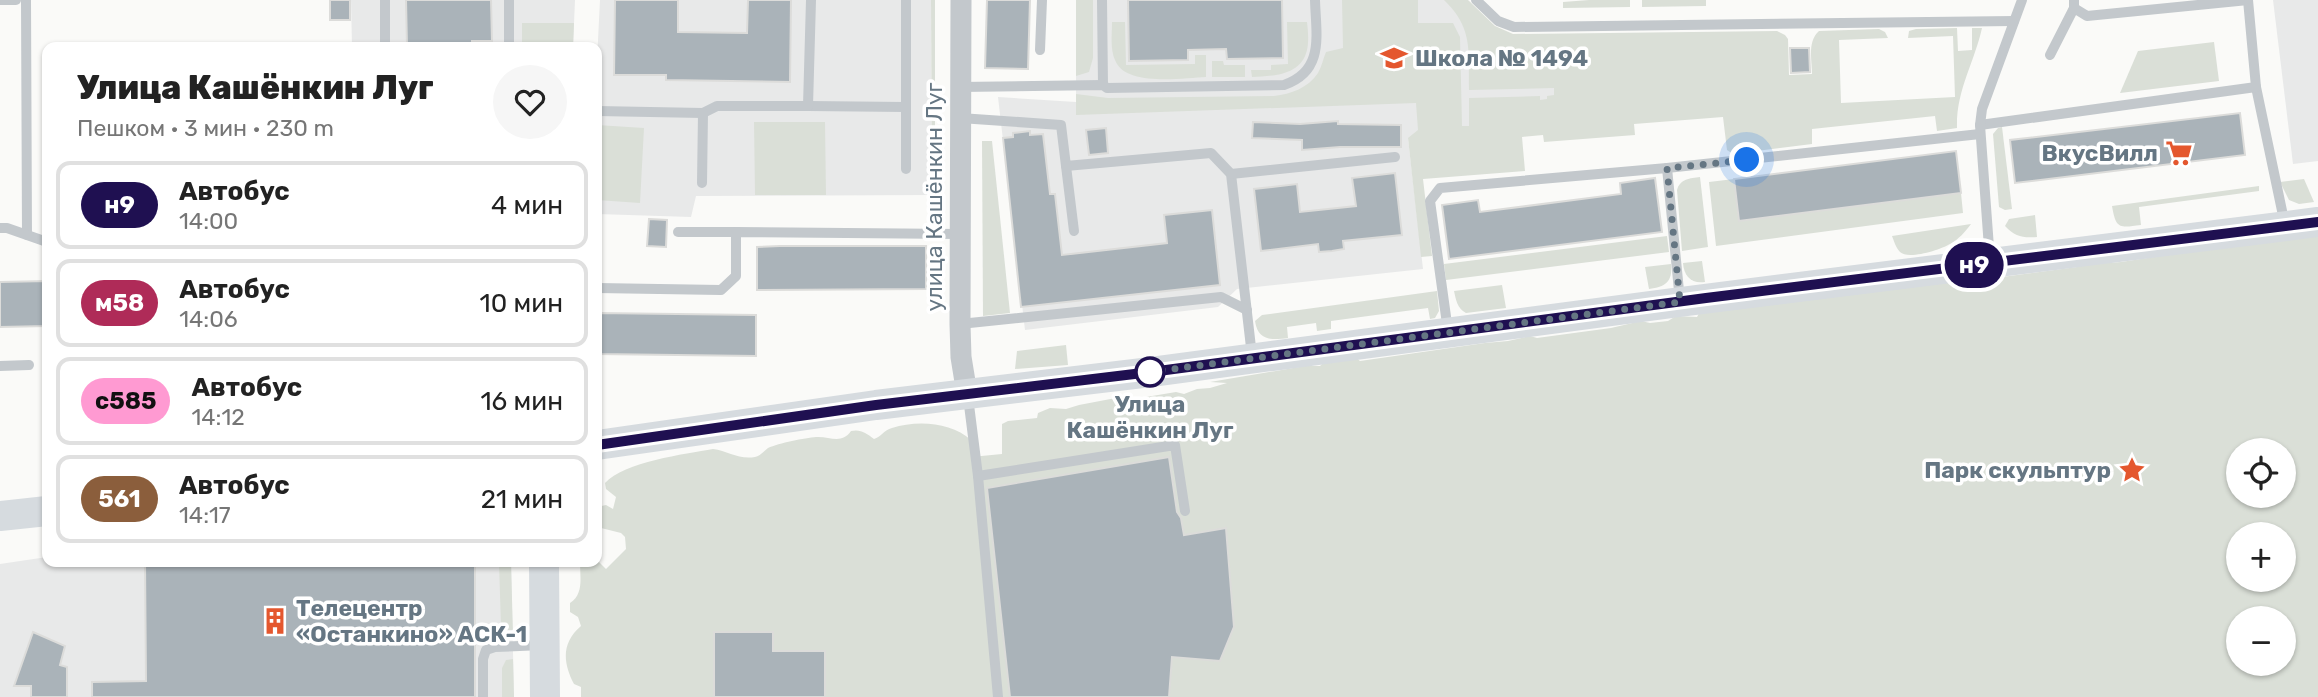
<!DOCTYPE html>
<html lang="ru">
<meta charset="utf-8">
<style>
:root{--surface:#fff;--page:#f6f6f6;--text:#222;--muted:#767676;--line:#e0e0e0}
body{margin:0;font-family:Rubik,sans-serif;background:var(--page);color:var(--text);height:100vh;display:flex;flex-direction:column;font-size:26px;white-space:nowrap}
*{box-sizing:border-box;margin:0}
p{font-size:23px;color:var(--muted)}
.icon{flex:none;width:38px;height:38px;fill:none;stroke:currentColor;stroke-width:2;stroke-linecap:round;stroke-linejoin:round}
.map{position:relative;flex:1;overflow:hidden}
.drawer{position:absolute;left:42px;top:42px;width:560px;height:525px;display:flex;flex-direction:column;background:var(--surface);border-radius:14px;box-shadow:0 2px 5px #0004}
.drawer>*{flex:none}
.badge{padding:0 14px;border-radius:23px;font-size:24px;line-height:46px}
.controls{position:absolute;left:2226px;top:438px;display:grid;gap:14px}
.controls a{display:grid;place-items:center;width:70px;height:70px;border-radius:50%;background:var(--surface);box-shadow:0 2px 5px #0004;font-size:35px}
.you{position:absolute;width:35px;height:35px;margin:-18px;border:5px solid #fff;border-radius:50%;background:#1a73e8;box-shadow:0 0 0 10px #1a73e833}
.map>.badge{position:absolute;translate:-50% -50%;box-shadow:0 0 0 4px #fff}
.round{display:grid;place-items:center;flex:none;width:74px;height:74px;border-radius:37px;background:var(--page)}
.overview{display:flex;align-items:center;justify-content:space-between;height:119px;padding:0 35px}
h1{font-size:33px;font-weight:800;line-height:52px}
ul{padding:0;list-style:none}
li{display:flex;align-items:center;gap:21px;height:88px;margin:0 14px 10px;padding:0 21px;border:4px solid var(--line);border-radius:14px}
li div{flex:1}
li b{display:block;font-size:26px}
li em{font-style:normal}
li .badge{min-width:77px;font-weight:700;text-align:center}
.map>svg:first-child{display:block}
.built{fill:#e8e9e9}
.green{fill:#dadfd7;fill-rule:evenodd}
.building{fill:#aab3b9;stroke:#dcdcda;stroke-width:2}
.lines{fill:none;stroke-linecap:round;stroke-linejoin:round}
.lane{stroke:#c3c8cc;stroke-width:10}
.street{stroke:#c3c8cc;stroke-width:21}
.secondary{stroke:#d6dbdf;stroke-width:30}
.line-casing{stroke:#fff;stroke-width:16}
.line{stroke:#1f1051;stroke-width:10}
.walk{stroke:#657683;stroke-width:7;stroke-dasharray:0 12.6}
.stop-dot{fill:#fff;stroke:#1f1051;stroke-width:3.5}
.labels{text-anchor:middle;stroke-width:7;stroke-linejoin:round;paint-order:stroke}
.poi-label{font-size:23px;font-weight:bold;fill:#657683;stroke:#fff;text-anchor:start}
.street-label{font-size:23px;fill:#657683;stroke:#fff}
.stop-label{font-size:23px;font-weight:bold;fill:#657683;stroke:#fff}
</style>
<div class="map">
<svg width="2318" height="697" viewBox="0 0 2318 697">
<rect width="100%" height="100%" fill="#fafaf8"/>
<g class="built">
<path d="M351,0H575L573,47H352Z"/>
<path d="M600,0H931L932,195L696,196L691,217L597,214V60Z"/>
<path d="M1076,0H1458L1502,43L1712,40L1521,132L1408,138L1423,269L1237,289L1218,307L1025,330L998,97L1076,102Z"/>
<path d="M2273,0H2318V161L2293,164Z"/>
<path d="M47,557V562H511L514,697H0V564Z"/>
</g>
<g class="green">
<path d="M931,0H935V195H932Z"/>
<path d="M1076,0H1093V58L1089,72L1076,76Z"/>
<path d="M1342,0H1418V23H1453L1460,37L1462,126H1469V98L1540,96V100L1547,99V96L1554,95V88L1469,90C1468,51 1474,29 1444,0H1468L1495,26L1513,34L1777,31L1785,35L1788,39L1789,75L1812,74C1812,60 1807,42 1819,31L1879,29L1885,32L1888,38L1839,40L1841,103L1955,97L1953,36L1908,38L1909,31L1916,29L1957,28L1958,51L1972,50V28H1982C1974,64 1956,90 1957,128L1937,131L1935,116L1812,129V144L1733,154L1727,150L1723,117L1634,124L1635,135L1544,142L1543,135L1522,137L1525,171L1423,179L1432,256L1421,257L1408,138L1418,130L1416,103L1076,115V94L1108,98L1274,96C1291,94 1308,88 1318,73C1322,66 1323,59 1326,52L1343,48Z"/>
<path d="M1589,0H1630V7L1563,8V2Z"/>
<path d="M1642,0H1706V6L1642,7Z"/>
<path d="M1112,22H1125L1126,65L1195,64V55H1206V77C1182,78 1125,87 1115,60C1110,49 1112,34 1112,22Z"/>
<path d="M1287,22H1307C1308,31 1309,41 1307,50C1301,76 1272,76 1252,77L1251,70H1271V65L1288,64Z"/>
<path d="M522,23H574L573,47H522Z"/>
<path d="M2214,42L2219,81L2120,93L2138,51Z"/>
<path d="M1212,61H1223L1224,65H1245V77H1212Z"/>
<path d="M754,122H825L826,195H755Z"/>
<path d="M597,125L644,128L640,203L597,200Z"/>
<path d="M2002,127L2012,209L2005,210L1999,207L1993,134L1998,128Z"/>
<path d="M982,141H992L1010,313L983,316Z"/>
<path d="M1700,177L1708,247L1682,251L1677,190C1680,179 1690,178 1700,177Z"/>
<path d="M1734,179L1739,221L1961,193L1963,213L1716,246L1709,182Z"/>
<path d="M2304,179L2314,202L2299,204L2289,200L2280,182Z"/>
<path d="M2259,186V191L2139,207L2141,225C2119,228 2116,229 2112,206Z"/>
<path d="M2035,215L2037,237C2023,238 2015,237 2005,226L2009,219Z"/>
<path d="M1971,224C1965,232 1959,239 1950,244C1940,250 1908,260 1900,252C1896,248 1894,241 1892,236Z"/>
<path d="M2318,232V697H581V687L574,684C563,663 561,643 581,626L578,617L570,612V603C584,594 580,577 580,562H597V560L606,569L626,549L625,537L621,533L597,527V507L606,505L613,509L616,497L606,489L605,483C624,462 685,454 713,449C728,451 739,460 755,457C760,456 764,451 768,448C779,443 805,438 816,437C830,436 841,445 851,431C861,429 866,433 874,439C881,437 884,430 892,428C917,420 951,422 971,440V457L1002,454V424L1008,421L1037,418L1038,413L1050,408L1066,409L1079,405L1121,397L1140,398L1176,392L1184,394L1197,389L1210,388L1227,383L1210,382L1305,366H1320L1326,360L1355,357L1360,361L1485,343L1508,341L1530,336L1537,338L1611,328L1641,321L1650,323L1668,321L1676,316L1697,317L1702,308L1944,281L1964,282L2077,267C2091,261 2106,264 2121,262ZM2238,450H2284V495H2238ZM2238,534H2284V579H2238ZM2238,618H2284V663H2238Z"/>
<path d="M1667,236L1669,252L1446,280L1444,264Z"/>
<path d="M1702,261L1705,282C1691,284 1684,276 1683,263Z"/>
<path d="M1671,264C1673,282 1665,287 1649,289L1645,267Z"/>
<path d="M1502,285L1506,308L1466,313C1457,308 1456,300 1454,291Z"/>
<path d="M1437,291L1439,311L1435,318L1430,319L1428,308L1331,321V329L1317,331L1316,323L1287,327L1288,338C1271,340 1258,341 1255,321L1262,315Z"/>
<path d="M1066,345L1068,365L1015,369L1017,351Z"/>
<path d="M499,562H511L513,636L505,634L501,627Z"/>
<path d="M513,659L514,697H502V668L506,660Z"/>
</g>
<g class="building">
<rect x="330" y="0" width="20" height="20"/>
<path d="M406,0H491L492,41H472V47H407Z"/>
<path d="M615,0H678V32L747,33L748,0H791L790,82L666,80V75H614Z"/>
<path d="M987,0H1030L1028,69L985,68Z"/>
<path d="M1128,0H1282L1283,58L1227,59L1226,49L1188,50V60L1129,61Z"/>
<path d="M1790,48H1809L1810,72L1791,73Z"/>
<path d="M2240,113L2245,155L2015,183L2010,140Z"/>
<path d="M1338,121V124L1401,125V147H1340L1302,150V140L1252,138L1253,122L1300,124Z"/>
<path d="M1106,128L1108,153L1089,155L1086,130Z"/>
<path d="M1030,131V135L1043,134L1050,194H1055L1062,255L1167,243L1164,215L1212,210L1220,285L1021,307L1003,138L1013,137V133Z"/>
<path d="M1956,151L1961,193L1739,221L1734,179Z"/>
<path d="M1395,173L1402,235L1343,241L1344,249L1332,251L1319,252L1318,244L1261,251L1254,189L1297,184L1300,212L1356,206L1352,178Z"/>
<path d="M1655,178L1662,232L1449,259L1442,205L1478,200L1480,212L1621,194L1620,183Z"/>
<path d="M649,219L667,220L666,247L647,246Z"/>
<path d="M780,246H926V289L757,290V247Z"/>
<path d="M47,281V326L0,327V282Z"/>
<path d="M597,313L756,315V356L597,354Z"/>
<path d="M1169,457L1177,512L1181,518L1184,535L1226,528L1234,627L1220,661L1172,657L1169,697H1010L987,488Z"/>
<path d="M145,562H475V697H92V682L146,681Z"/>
<path d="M33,632L65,646L60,665L67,667V697H31V686H14Z"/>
<path d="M714,632H773V651H825V697H714Z"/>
</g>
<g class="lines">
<g class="lane">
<path d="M0,0H16"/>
<path d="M26,0L27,235"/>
<path d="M385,0V47"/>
<path d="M509,0V47"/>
<path d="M1102,0L1103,85"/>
<path d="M1476,0L1498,21L1514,27L2014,21"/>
<path d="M1040,50L1042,0"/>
<path d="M2050,55L2074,8V0"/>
<path d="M960,87L1103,85L1107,88L1284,85C1325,71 1316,35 1315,0"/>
<path d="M2256,87L2285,225"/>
<path d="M808,106L905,107"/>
<path d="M597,111L703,113L717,106H808L811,0"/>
<path d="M960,118L1061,125L1066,166L1211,153L1231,174L1252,356"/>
<path d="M1980,125L2256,87L2248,0L2087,16L2074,8"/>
<path d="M1066,166L1074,231"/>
<path d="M906,169V0"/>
<path d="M1231,174L1395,157"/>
<path d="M702,183L703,113"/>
<path d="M0,228H7L47,242"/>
<path d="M678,232H736"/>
<path d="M1990,261L1980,125L1982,109L2022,0"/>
<path d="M597,288L721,290L736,276V232L959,234"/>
<path d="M1680,301L1667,168L1980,134"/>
<path d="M960,324L1221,297L1247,310"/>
<path d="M1448,331L1430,201L1440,188L1667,168"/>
<path d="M0,366L29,365"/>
<path d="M968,397L978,476L998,697"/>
<path d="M978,476L1175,445L1185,511"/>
<path d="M483,697V659L486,650L495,647L543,645"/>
</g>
<path class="street" d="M961,0L960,324L961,357L967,394"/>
<g class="secondary">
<path d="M597,445L876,405L1151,372L1680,302L2318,222"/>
<path d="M0,516L47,511"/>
<path d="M544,562L545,697"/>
</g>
</g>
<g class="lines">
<defs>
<path id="line" d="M597,445L876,405L1151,372L1706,298L2318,222"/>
</defs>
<use href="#line" class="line-casing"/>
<use href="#line" class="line"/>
<path class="walk" d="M1150,372L1680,302L1667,168L1747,160"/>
</g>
<defs>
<symbol id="school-bare" viewBox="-9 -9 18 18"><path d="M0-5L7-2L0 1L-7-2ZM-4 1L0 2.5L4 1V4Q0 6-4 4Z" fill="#e4572e" stroke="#fff" stroke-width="2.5" paint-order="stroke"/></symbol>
<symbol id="supermarket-bare" viewBox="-9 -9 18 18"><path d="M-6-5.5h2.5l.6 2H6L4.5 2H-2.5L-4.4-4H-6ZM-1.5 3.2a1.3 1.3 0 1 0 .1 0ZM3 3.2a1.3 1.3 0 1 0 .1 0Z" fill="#e4572e" stroke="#fff" stroke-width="2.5" paint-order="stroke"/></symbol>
<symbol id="sight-bare" viewBox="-9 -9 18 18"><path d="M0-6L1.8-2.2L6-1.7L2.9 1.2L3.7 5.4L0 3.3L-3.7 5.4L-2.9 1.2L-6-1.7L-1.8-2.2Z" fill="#e4572e" stroke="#fff" stroke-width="2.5" paint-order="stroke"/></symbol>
<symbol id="building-bare" viewBox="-9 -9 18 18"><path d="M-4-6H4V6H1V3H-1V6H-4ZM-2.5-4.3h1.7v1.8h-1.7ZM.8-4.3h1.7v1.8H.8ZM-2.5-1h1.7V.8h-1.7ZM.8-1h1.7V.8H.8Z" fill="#e4572e" stroke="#fff" stroke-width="2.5" paint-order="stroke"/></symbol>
</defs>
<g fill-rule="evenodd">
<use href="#school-bare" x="1375" y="39" width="38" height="38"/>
<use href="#supermarket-bare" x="2160" y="134" width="38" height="38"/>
<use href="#sight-bare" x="2113" y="451" width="38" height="38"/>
<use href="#building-bare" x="256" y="602" width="38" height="38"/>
</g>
<circle class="stop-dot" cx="1150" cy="372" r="14"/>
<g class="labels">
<g class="poi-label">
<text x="1415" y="66">Школа № 1494</text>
<text x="2158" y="161" text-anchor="end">ВкусВилл</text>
<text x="2111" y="478" text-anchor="end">Парк скульптур</text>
<text x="296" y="616">Телецентр<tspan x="296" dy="26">«Останкино» АСК-1</tspan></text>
</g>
<g class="street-label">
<text transform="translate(934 197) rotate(-90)" y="8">улица Кашёнкин Луг</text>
</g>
<g class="stop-label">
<text x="1150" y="412">Улица<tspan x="1150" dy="26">Кашёнкин Луг</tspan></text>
</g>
</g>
</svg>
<div class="controls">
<a><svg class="icon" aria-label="locate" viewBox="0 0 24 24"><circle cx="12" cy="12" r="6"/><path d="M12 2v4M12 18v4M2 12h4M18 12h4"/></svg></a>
<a>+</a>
<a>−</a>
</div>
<div class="you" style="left:1747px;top:160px"></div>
<b class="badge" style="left:1974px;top:265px;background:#1f1051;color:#fff">н9</b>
<section class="drawer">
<div class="overview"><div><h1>Улица Кашёнкин Луг</h1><p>Пешком · 3 мин · 230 m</p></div><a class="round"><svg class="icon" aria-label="heart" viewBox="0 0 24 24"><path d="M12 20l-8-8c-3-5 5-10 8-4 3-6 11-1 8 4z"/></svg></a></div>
<ul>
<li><span class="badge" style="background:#1f1051;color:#fff">н9</span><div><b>Автобус</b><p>14:00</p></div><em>4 мин</em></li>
<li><span class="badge" style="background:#af2b58;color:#fff">м58</span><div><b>Автобус</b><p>14:06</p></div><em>10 мин</em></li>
<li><span class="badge" style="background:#ff9ad2;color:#111">с585</span><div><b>Автобус</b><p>14:12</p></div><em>16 мин</em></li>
<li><span class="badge" style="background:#8b5e3c;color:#fff">561</span><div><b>Автобус</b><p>14:17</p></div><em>21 мин</em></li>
</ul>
</section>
</div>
